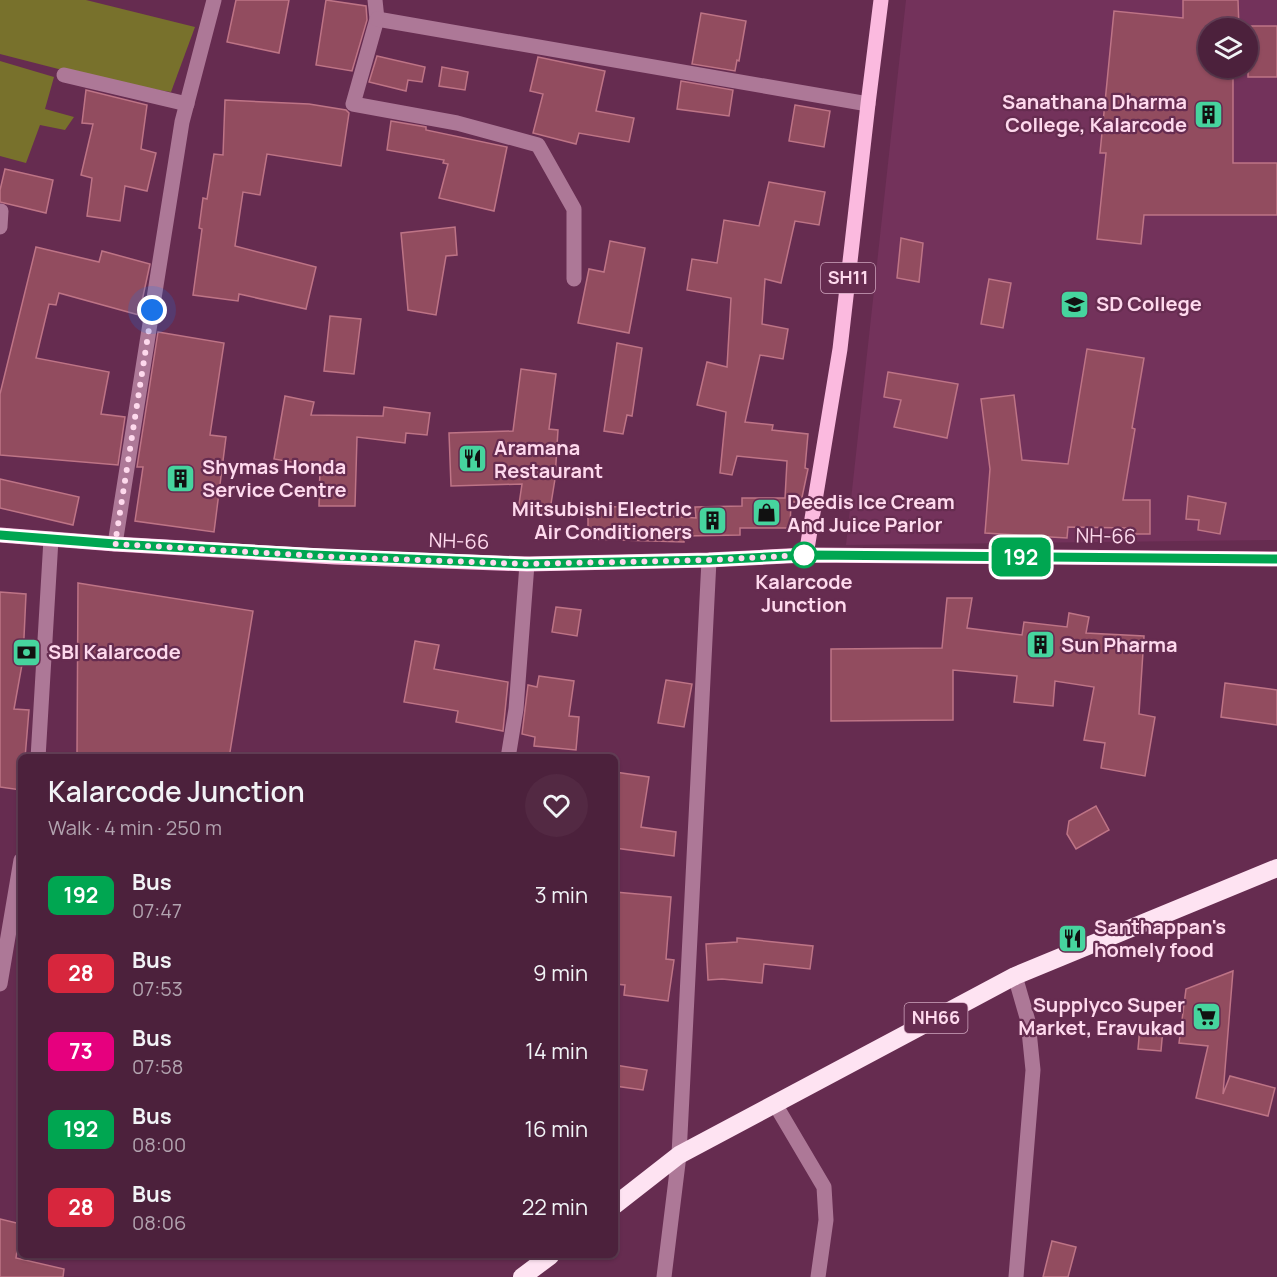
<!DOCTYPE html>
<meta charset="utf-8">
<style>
:root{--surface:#4c213c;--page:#532943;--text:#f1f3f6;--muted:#b2a3af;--line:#633e56}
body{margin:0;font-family:Manrope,sans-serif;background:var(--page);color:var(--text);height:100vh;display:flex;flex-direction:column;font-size:22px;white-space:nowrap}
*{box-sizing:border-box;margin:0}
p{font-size:20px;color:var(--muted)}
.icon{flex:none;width:33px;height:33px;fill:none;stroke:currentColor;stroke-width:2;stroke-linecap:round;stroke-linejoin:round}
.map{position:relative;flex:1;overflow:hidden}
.side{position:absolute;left:18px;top:754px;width:600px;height:504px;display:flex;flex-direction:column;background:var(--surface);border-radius:9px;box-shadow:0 2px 4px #0004,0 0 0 2px var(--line)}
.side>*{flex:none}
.badge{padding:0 12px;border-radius:9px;font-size:21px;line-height:39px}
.controls{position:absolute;left:1198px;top:18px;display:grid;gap:12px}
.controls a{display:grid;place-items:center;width:60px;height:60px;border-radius:50%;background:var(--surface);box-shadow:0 2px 4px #0004,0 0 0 2px var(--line);font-size:30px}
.you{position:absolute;width:30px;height:30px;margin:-15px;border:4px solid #fff;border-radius:50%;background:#1a73e8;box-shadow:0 0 0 9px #1a73e833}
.map>.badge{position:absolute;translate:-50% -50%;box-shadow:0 0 0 3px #fff}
.round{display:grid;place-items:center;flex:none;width:63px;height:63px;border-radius:32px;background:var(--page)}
.headline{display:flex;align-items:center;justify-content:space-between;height:102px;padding:0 30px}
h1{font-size:28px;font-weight:600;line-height:45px}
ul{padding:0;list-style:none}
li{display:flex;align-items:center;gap:18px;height:78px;padding:0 30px}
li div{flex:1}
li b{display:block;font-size:22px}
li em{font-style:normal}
li .badge{min-width:66px;font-weight:700;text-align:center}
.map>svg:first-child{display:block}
.built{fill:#73325b;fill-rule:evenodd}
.green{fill:#78712c}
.building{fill:#924c5f;stroke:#be7486;stroke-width:1.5}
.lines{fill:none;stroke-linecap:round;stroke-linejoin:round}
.minor{stroke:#ad7897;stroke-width:15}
.major{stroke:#fbbadf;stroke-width:15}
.highway{stroke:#fee3f2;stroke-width:18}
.line-casing{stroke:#fff;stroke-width:14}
.line{stroke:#00a651;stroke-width:9}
.walk{stroke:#fed9ed;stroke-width:6;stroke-dasharray:0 10.8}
.stop-dot{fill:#fff;stroke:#00a651;stroke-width:3}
.labels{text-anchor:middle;stroke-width:4.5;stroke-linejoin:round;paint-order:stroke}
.shield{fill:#662c50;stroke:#d0a5be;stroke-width:1.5}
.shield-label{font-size:18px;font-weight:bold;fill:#fed9ed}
.poi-label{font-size:20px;font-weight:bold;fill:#fed9ed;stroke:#662c50;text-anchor:start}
.street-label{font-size:20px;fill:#fed9ed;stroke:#662c50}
.stop-label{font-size:20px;font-weight:bold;fill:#fed9ed;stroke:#662c50}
</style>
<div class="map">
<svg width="1277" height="1277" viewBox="0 0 1277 1277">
<rect width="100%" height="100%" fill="#662c50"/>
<path class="built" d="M906,0H1277V540L846,545ZM1209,28H1248V68H1209Z"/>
<g class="green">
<path d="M0,0H86L195,27L171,92L109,82L0,54Z"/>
<path d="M0,61L54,77L45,109L74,117L65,130L40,125L26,163L0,156Z"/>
</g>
<g class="building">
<path d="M236,0H289L279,53L227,42Z"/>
<path d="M326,0L366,6L367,20L352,71L316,65Z"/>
<path d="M1183,0H1238L1239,28H1209V68H1233V163H1277V215H1144L1141,244L1097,239L1106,153H1100L1114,11L1183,18Z"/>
<path d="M701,13L746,21L739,61L737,60L735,71L692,64Z"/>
<rect x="1248" y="26" width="29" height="51"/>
<path d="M377,56L425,67L422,82L408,80L406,91L369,82Z"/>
<path d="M538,57L605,71L596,111L634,118L629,142L579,133L576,144L533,133L543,94L530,91Z"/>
<path d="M442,67L468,72L465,90L439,86Z"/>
<path d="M681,81L733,90L729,116L677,109Z"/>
<path d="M86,90L147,105L141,149L156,153L147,191L125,186L120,221L87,216L92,178L81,175L93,124L82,123Z"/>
<path d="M225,100L309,104L346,110L349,113L341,166L267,154L260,195L243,192L235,246L316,267L306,309L239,294L238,301L193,295L202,229L199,228L203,198L207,199L214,154L223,155Z"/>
<path d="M795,105L830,111L824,147L789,141Z"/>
<path d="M391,121L426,127V130L507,147L494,211L439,198L448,164L443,163L444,160L387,150Z"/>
<path d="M5,169L53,180L46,213L0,202V190Z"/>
<path d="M769,182L825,192L819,225L795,221L781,283L765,279L762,324L788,329L783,359L760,355L745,422L773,425L772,430L808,434L805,468L808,469L801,502H791L790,528H740V535L684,536V542L588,539V506L622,507L621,513L696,518L695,507L742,506V498H785L787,461L737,456L732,475L720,473L726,412L697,405L707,362L727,367L731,298L687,290L692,259L717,263L724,220L759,226Z"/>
<path d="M455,227L457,255L446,256L436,315L408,310L401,233Z"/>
<path d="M901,238L923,243L919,282L897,278Z"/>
<path d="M610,241L645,248L629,333L578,323L589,269L604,272Z"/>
<path d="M36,247L99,262L102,251L150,264L139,315L59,293L56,305L49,304L36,358L109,372L101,414L125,417L118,465L0,455V394Z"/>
<path d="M989,279L1011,283L1003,328L981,324Z"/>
<path d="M330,316L361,319L354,374L324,371Z"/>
<path d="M158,332L224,343L210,435L226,437L214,532L135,521L143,467H137Z"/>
<path d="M617,343L642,348L632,416L627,415L623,434L604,431Z"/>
<path d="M1087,349L1144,358L1132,428L1135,429L1123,500H1150V534H1129V528L1068,527L1067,538L985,533L990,469L981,399L1014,395L1022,460L1068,464Z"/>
<path d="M521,369L556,374L549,429L558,430L555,479L549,516L518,511L522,484L451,486L449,433L513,431Z"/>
<path d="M888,372L958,384L947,438L894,427L901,400L884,397Z"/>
<path d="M285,396L314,402L311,415L383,416L384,407L430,413L427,435L406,433L405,443L357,437L355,506H319L320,467L274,459Z"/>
<path d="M0,479L79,497L73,525L0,508Z"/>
<path d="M1188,496L1226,503L1220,534L1198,530L1199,520L1186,519Z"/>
<path d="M78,583L253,611L229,758H95L77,755Z"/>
<path d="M0,592L26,594L23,659L14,709L29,710L25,758H21V790L0,787Z"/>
<path d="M947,598H972L967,628L1022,635L1024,622L1067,627L1069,613L1089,617L1086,633L1144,636L1139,714L1155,717L1145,776L1101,768L1105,743L1084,740L1094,687L1055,681L1053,706L1014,702L1017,676L953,670V720L831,721V649L942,648Z"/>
<path d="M556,607L581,610L577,636L552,632Z"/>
<path d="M415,641L439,645L434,669L508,682L503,731L456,722L458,711L404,702Z"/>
<path d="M539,676L574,681L569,716L579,717L576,750L534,746L535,737L522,734L528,685L537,687Z"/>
<path d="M666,680L692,684L684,727L658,723Z"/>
<path d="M1225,683L1277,690V725L1221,717Z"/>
<path d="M615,772L649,777L641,827L676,832L674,856L615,848Z"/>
<path d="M1096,806L1109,830L1076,849L1067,834L1069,821Z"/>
<path d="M615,892L671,897L666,959L674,960L668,1001L624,995L625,985L615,984Z"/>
<path d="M737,938L813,946L810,969L764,964L762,983L722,979L708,980L706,944L737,942Z"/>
<path d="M1233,971L1223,1094L1230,1076L1275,1088L1268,1116L1196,1098L1208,1046L1179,1043L1186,989Z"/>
<path d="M1140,1026L1163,1028L1161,1051L1138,1049Z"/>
<path d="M615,1065L647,1070L643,1090L615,1086Z"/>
<path d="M0,1219L21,1224L16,1258L64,1269L63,1277H0Z"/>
<path d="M1052,1241L1076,1247L1068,1277H1043Z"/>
</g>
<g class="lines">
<g class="minor">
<path d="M375,0L377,19L353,104L457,123L538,145L574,209V279"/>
<path d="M377,19L868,104"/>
<path d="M64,75L187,104"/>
<path d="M0,227L1,211"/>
<path d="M115,544L182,122L214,0"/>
<path d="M38,758L51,539"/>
<path d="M508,758L516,709L527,564"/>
<path d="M1015,976L1028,1021L1033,1070L1016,1277"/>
<path d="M0,984L21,860"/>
<path d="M775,1104L824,1187L826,1220L818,1277"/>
<path d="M664,1277L679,1155L709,560"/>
</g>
<g class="major">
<path d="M0,535L115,544L335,557L527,564L709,560L806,555L1277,559"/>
<path d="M806,555L840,349L868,104L881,0"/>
</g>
<g class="highway">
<path d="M615,1205L679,1155L1015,976L1277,868"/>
<path d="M522,1277L550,1256"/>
</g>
</g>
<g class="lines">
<defs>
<path id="line" d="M0,535L115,544L313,555L527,564L709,560L806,555L1277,559"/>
</defs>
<use href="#line" class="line-casing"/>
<use href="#line" class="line"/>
<path class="walk" d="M152,310L115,544L335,557L527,564L709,560L806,555H804"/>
</g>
<defs>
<symbol id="building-square" viewBox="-11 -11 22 22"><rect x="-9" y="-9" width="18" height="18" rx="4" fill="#46d49e" stroke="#662c50"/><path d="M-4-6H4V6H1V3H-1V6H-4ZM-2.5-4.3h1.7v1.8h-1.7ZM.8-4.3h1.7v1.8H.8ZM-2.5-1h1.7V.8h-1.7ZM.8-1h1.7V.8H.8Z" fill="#111"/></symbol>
<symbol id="university-square" viewBox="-11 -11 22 22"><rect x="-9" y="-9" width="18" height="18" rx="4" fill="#46d49e" stroke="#662c50"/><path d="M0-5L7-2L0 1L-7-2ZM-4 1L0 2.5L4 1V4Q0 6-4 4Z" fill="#111"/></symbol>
<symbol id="restaurant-square" viewBox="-11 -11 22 22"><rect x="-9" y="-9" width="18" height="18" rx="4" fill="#46d49e" stroke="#662c50"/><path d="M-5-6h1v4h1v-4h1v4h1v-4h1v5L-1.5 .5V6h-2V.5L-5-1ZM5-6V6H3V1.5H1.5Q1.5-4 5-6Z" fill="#111"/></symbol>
<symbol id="shop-square" viewBox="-11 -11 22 22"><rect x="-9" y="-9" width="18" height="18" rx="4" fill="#46d49e" stroke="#662c50"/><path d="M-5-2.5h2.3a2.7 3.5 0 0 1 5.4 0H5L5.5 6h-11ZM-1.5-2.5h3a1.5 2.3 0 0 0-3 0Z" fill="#111"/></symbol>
<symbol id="bank-square" viewBox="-11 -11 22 22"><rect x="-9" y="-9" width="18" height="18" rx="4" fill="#46d49e" stroke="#662c50"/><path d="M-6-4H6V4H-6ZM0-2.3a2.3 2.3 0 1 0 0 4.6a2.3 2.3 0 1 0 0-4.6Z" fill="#111"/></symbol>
<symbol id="supermarket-square" viewBox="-11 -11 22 22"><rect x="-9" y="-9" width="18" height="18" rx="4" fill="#46d49e" stroke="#662c50"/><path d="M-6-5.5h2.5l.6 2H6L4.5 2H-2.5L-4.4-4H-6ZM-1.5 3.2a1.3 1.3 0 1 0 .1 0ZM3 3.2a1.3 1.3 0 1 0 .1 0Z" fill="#111"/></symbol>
</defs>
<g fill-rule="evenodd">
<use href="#building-square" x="1192" y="98" width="33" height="33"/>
<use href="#university-square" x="1058" y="288" width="33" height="33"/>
<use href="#restaurant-square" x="456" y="442" width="33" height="33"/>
<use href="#building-square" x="164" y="462" width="33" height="33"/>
<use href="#shop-square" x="750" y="496" width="33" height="33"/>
<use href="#building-square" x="696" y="504" width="33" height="33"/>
<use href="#building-square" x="1024" y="628" width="33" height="33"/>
<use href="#bank-square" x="10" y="636" width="33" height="33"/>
<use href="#restaurant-square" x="1056" y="922" width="33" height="33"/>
<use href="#supermarket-square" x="1190" y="1000" width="33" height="33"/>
</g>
<circle class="stop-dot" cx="804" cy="555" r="12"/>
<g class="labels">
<g class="shield">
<rect x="821" y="263" width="54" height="30" rx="4.5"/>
<rect x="904.5" y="1003" width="63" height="30" rx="4.5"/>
</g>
<g class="shield-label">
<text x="848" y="284">SH11</text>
<text x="936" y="1024">NH66</text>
</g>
<g class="poi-label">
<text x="1187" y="109" text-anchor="end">Sanathana Dharma<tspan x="1187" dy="23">College, Kalarcode</tspan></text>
<text x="1096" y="311">SD College</text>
<text x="494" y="455">Aramana<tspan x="494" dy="23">Restaurant</tspan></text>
<text x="202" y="474">Shymas Honda<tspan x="202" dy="23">Service Centre</tspan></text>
<text x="787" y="509">Deedis Ice Cream<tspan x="787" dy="23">And Juice Parlor</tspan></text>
<text x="692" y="516" text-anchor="end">Mitsubishi Electric<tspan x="692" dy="23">Air Conditioners</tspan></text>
<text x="1061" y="652">Sun Pharma</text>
<text x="48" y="659">SBI Kalarcode</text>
<text x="1094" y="934">Santhappan's<tspan x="1094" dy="23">homely food</tspan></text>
<text x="1185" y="1012" text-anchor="end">Supplyco Super<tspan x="1185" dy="23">Market, Eravukad</tspan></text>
</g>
<g class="street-label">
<text transform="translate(1106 536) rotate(1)" y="7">NH-66</text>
<text transform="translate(459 541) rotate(2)" y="7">NH-66</text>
</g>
<g class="stop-label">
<text x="804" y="589">Kalarcode<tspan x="804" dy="23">Junction</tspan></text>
</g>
</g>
</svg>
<div class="controls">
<a><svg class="icon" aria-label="layers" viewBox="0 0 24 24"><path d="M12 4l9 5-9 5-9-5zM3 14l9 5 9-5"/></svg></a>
</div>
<div class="you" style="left:152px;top:310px"></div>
<b class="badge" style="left:1021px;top:557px;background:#00a651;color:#fff">192</b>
<section class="side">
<div class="headline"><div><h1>Kalarcode Junction</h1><p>Walk · 4 min · 250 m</p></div><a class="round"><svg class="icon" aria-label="heart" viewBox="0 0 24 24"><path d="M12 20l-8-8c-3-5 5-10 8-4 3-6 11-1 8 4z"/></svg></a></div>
<ul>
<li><span class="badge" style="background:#00a651;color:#fff">192</span><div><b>Bus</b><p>07:47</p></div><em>3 min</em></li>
<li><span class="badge" style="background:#d7263d;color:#fff">28</span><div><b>Bus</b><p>07:53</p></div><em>9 min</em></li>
<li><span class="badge" style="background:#e6007e;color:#fff">73</span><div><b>Bus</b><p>07:58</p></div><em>14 min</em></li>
<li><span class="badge" style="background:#00a651;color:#fff">192</span><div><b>Bus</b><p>08:00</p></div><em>16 min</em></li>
<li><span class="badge" style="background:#d7263d;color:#fff">28</span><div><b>Bus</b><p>08:06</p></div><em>22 min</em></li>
</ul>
</section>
</div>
